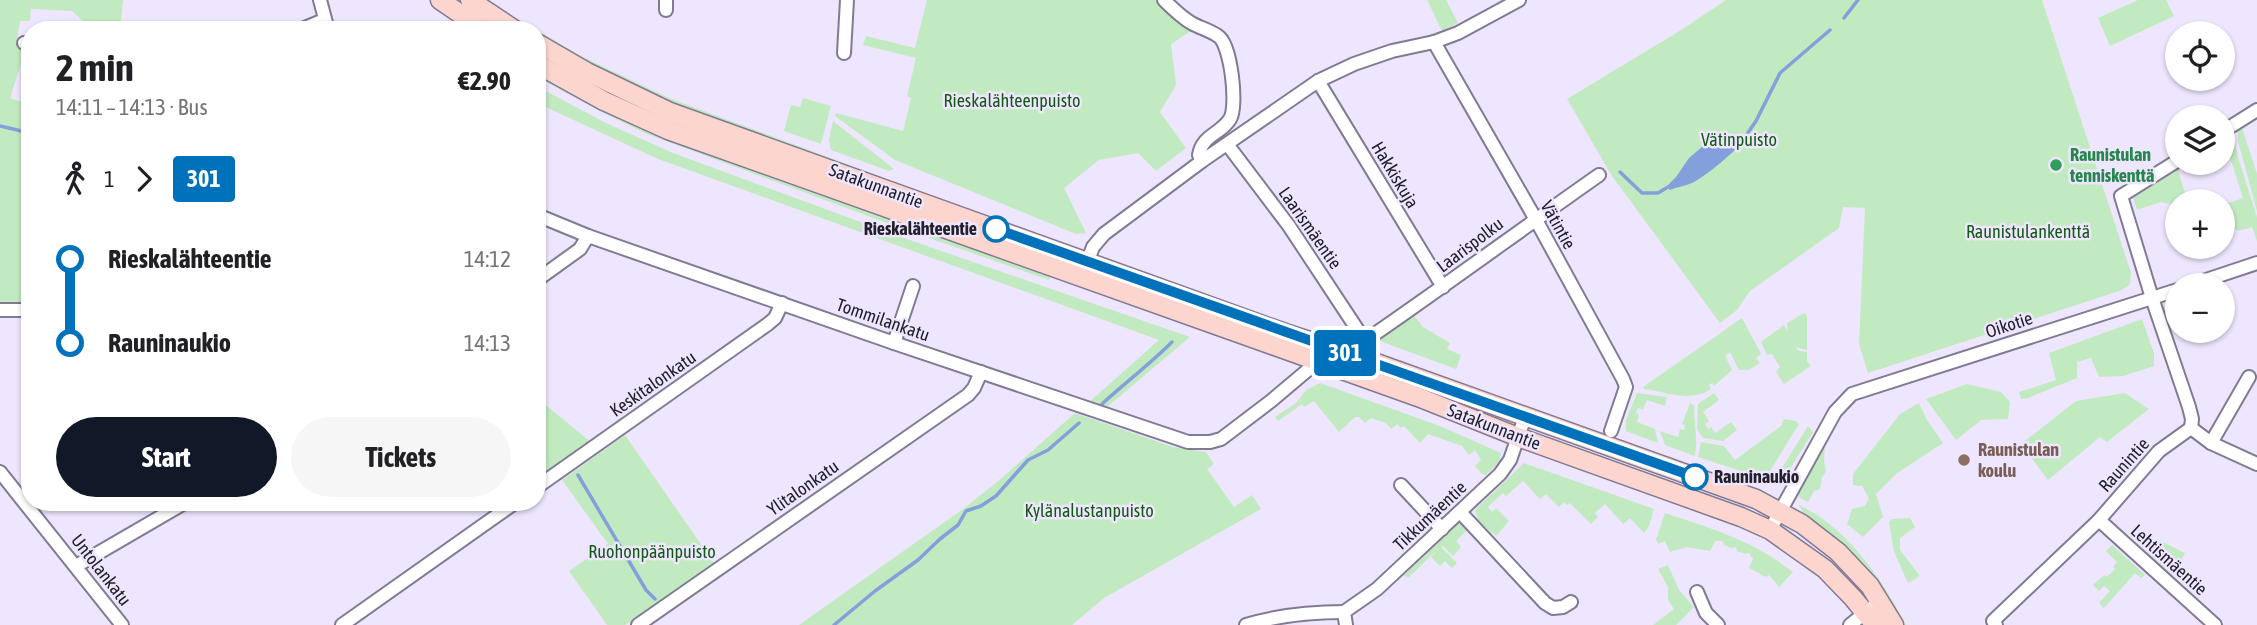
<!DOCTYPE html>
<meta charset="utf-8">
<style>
:root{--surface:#fff;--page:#f6f6f6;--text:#202124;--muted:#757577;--accent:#111827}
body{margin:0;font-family:"Asap Condensed",sans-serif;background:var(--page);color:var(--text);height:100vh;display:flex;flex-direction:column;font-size:26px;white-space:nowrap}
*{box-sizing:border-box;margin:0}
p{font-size:23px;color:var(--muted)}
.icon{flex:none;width:38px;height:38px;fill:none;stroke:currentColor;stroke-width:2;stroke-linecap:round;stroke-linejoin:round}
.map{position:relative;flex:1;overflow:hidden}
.side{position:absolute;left:21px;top:21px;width:525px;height:490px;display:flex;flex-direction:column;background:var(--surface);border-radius:28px;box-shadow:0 2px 5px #0004}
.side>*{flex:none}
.badge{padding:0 14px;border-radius:5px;font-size:24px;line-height:46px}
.tools{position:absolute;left:2165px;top:21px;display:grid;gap:14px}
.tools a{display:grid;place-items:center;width:70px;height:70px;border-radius:50%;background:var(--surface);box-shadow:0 2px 5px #0004;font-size:35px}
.map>.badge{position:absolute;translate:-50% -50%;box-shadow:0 0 0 4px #fff}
.legs{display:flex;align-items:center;gap:10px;height:77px;padding:0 35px;font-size:23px}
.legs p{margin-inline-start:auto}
.overview{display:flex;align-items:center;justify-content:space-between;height:119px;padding:0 35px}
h1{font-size:38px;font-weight:700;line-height:52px}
.button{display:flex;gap:14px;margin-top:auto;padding:14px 35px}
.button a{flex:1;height:80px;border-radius:42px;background:var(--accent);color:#fff;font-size:28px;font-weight:700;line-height:80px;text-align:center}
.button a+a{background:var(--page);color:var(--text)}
ul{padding:0 35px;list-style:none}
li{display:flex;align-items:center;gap:24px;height:84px;font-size:26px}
li i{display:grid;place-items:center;width:10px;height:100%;margin:0 9px;background:currentColor}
li i::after{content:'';width:18px;height:18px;margin:-9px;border:5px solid;border-radius:50%;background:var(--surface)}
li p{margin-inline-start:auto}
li:first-child i{background:linear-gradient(#0000 50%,currentColor 0)}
li:last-child i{background:linear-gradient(currentColor 50%,#0000 0)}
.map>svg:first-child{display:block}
.green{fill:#c2eac0}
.water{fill:#84a0dc}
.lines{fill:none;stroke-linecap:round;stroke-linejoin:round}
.stream{stroke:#84a0dc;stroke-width:3.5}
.street-casing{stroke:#827a94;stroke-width:16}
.secondary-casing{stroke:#827a94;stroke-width:21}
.street{stroke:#fff;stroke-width:12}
.secondary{stroke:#fcd5ce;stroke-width:18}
.line-1-casing{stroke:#fff;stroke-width:16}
.line-1{stroke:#0072bc;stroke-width:10}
.leisure-dot{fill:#2e9e5b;stroke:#eee6fe;stroke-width:2.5}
.stop-1-dot{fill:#fff;stroke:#0072bc;stroke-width:3.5}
.education-dot{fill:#8d6e63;stroke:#eee6fe;stroke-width:2.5}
.labels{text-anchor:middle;stroke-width:5;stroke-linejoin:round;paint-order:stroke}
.park-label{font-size:18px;fill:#125a14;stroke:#eee6fe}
.leisure-label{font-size:18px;font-weight:bold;fill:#27864d;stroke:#eee6fe;text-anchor:start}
.street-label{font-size:18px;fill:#23202b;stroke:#eee6fe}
.stop-label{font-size:18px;font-weight:bold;fill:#23202b;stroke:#eee6fe;text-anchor:end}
.education-label{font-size:18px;font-weight:bold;fill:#785e54;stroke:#eee6fe;text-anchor:start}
</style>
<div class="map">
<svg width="2257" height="625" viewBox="0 0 2257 625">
<rect width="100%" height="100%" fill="#eee6fe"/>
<g class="green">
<path d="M0,0H123L121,21L141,26L139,30H93L72,11L31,9L30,21H20L16,45L26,49L10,98L30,105V303H0Z"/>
<path d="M927,0H1158L1191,31L1171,44L1176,85L1160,112L1186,148L1156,171L1138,153L1099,160L1064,188L1086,233L1076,234L895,160L835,116L836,113L903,131L911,98L907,96L916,58L863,45L866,36L915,48Z"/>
<path d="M1427,0H1446L1458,23L1442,31Z"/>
<path d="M1726,0H2042L2131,273L2130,284L2122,290L1868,373L1859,344L1865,208L1843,207L1839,228L1750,291L1737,310L1720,323L1612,176L1567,99L1678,32Z"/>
<path d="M2138,0H2166L2174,16L2110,46L2098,18Z"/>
<path d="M537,30L581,56L669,98L882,177L878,178L667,104L537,38Z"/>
<path d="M537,70L906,221L903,229L647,134L605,114L537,77Z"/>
<path d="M540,88L606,123L673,153L904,238L1190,337L1106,408L1088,403L1159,340L658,159L537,103V94Z"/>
<path d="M803,98L831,106L821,144L784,131L791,105L800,107Z"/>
<path d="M833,121L894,169L889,171L831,150L829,140Z"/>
<path d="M2242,128L2257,174V211L2238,141V130Z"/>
<path d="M2233,134L2238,157L2257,217V241L2252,227L2239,231L2223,224V205L2243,198L2224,139Z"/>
<path d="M2178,170L2187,200L2177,201V203L2172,205L2161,202L2137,210L2133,198Z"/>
<path d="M912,224L1051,273L1049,280L909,231Z"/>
<path d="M1412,313L1423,327L1450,343L1447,349L1461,355L1456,369L1377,340V338Z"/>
<path d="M1804,313L1807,315V350L1795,347L1799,351L1807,352V361L1811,366L1784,384L1776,372L1780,367L1772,354L1767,355L1761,342L1784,325L1788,332L1787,323Z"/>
<path d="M1742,318L1761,354L1756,358L1760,363L1748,370H1739L1730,352L1725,356L1732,370L1714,386L1712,383L1709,385L1711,389C1689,403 1669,392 1644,389L1643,387Z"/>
<path d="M2142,319L2154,353V366L2123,376L2099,377L2091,358L2077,362V378L2028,398L2021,399L2019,392L2056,380L2049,353Z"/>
<path d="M1320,383L1440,426L1501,453L1500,461L1486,475L1482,474L1475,466L1481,460L1475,450L1469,455L1462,446L1428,434L1420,443L1404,426L1401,428L1397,424L1391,429L1386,423L1371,418L1365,423L1359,417H1355L1339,432L1314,401L1304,407L1302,404L1278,421L1275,417L1296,403L1306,390Z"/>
<path d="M1967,384L2001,392L2010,402L2008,419L1981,420L1956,440L1926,399Z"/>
<path d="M1637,393L1667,397L1665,406L1647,400L1643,410L1638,408L1636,413L1639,415L1637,422L1655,429L1658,443L1626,431V420Z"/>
<path d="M1714,393L1719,400L1703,412L1709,421L1705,424L1708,429L1711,427L1715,433L1731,422L1737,430L1723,441L1703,438L1697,429L1698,404Z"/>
<path d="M2125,393L2149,409L2107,442L2100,437L2048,480L2021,444L2076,401Z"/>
<path d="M537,398L592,443L584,448L582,446L579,449L580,451L537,481Z"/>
<path d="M1690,403L1694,405C1694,423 1698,439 1695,456L1665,445L1660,431L1678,437L1680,429L1684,430L1685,425L1682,424Z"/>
<path d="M1919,403L1927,420L1943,443L1896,474L1876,494L1883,517L1863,537L1847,524L1852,509L1865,506L1869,498L1862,486L1853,485V474L1900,414Z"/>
<path d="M1075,413L1173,447L1206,452L1214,464L1207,469L1234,507L1252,495L1261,509L1104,598L1072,625H799L963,509L997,482Z"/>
<path d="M1784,419L1796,421L1799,424L1765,479L1698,457L1701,442L1724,446L1735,460L1781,426Z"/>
<path d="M1808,426L1813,432L1779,486L1774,483L1775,479Z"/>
<path d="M625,435L714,563L625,625H607L569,571L608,544L562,480Z"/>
<path d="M1822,444L1825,445L1824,461L1826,472L1822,477L1820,489L1814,491L1808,502L1799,497V493Z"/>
<path d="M1524,463L1654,509L1649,526L1644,533L1630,518L1623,524L1605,504L1595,513L1598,517L1591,524L1570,503L1567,505L1564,502L1559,507L1546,494L1540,499L1523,481L1506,496L1503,493L1488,507L1492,512L1496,508L1509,521L1496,536L1492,532L1491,533L1478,520L1475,510Z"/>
<path d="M1799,505C1848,528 1881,578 1906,625H1901L1806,519Z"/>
<path d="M1665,513C1713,529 1752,540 1793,572L1779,587L1769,575L1766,577L1749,568L1753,559L1749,553L1745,554L1737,551L1736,547L1732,548L1724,545L1722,541H1715L1710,551L1687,547L1670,552L1665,541L1658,544L1656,540Z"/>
<path d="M1910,518L1915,527L1900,538V550L1920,576L1908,583L1894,552L1889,522L1892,519Z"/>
<path d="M1459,523L1468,529L1456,541L1461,547L1453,556L1443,546L1441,547L1457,563L1452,568L1445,561L1440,566L1431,557L1438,549L1408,578L1404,575Z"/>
<path d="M2159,540L2185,553L2171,578L2145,555Z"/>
<path d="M2112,545L2145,575L2141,578L2135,573L2104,608L2099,603L2110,591L2104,586L2099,591L2093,585L2104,575L2107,577L2115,569L2113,567L2117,562L2106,551Z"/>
<path d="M1668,565L1679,590L1694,607L1676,625H1653L1674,609L1668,600V587L1658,569Z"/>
</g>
<path class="water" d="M1743,135L1746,139C1735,151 1707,176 1692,183C1685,186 1677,187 1670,190L1667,186L1676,177L1689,158L1703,146L1722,138Z"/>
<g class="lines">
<g class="stream">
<path d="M1844,18L1858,0"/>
<path d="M0,126L30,133"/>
<path d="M1745,137L1756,121L1780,73L1830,30"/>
<path d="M1620,172L1642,193H1658L1668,187"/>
<path d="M1102,404C1125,383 1150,364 1172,342"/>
<path d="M578,475L646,590L655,599"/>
<path d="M834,625L875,591L918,560L940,539L958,525L966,511L981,506L996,496L1028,460L1048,450L1079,423"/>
</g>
<defs>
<g id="street">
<path d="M320,0L328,30"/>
<path d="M666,0V10"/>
<path d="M1164,0C1173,9 1182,18 1193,24C1201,28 1211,31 1218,36C1231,44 1238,106 1230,119C1221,134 1202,135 1199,155L1202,161"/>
<path d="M300,30L324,20"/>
<path d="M1434,42L1535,218L1623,379L1626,387L1611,431"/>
<path d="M24,43L30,45"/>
<path d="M844,53L847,0"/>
<path d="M1318,81L1443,287"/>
<path d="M2222,132L2257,110"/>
<path d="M1227,144L1289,226L1361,335L1369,338C1446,285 1522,229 1599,175"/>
<path d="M2177,161L2121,196L2152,298L2189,407L2192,419L2191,428"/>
<path d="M537,215L588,236L894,343L1188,442H1210L1221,439L1271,401L1322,358"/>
<path d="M1085,268L1093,247L1104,234L1202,161L1318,81L1354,64L1392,51L1434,42L1458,33L1519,0"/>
<path d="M537,280L580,249L588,236"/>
<path d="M2191,285L2257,263"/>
<path d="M0,310H30"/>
<path d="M894,343L913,286"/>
<path d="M2191,428L2211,443L2257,464"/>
<path d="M2211,443L2249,377"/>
<path d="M0,472L122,625"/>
<path d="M1401,485L1442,529"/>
<path d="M537,487L768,324L775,318L782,303"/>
<path d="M1460,512L1545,603L1553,608L1563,607L1571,602"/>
<path d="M2099,520L2215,625"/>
<path d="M1770,530L1835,412L1852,394L2177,290"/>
<path d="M76,566L186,502"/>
<path d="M1697,592L1706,613L1718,625"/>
<path d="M342,625L516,502"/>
<path d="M638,625L968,395L974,388L981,372"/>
<path d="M1246,625C1279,615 1310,612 1344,612"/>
<path d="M1346,625L1344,612L1377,589L1500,474L1510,460L1525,417"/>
<path d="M1850,625L1880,601"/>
<path d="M1996,625L1993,621L2099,520L2159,451L2191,428"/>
</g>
<g id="secondary">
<path d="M440,0L484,30"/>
<path d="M470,0L515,30"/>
<path d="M537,43L587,72L670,112L1285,333L1365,359L1756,499L1802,524L1838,552L1870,586L1894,625"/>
<path d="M537,64L604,101L668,130L1418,397L1518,437L1741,517L1770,530L1825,569L1853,598L1875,625"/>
</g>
</defs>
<use href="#street" class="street-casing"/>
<use href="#secondary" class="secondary-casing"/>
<use href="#street" class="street"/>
<use href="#secondary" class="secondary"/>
</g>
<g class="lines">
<defs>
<path id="line-1" d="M996,229L1695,477"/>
</defs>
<use href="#line-1" class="line-1-casing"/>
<use href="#line-1" class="line-1"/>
</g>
<circle class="leisure-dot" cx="2056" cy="165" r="7"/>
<g class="stop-1-dot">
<circle cx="996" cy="229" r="12"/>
<circle cx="1695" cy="477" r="12"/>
</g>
<circle class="education-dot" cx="1964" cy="460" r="7"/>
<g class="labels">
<g class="park-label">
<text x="1012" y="107">Rieskalähteenpuisto</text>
<text x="1739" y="146">Vätinpuisto</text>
<text x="2028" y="238">Raunistulankenttä</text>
<text x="1089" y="517">Kylänalustanpuisto</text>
<text x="652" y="558">Ruohonpäänpuisto</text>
</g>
<g class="leisure-label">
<text x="2070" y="161">Raunistulan<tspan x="2070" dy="21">tenniskenttä</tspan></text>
</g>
<g class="street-label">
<text transform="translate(1395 175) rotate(59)" y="6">Hakkiskuja</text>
<text transform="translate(876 186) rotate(20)" y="6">Satakunnantie</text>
<text transform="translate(1558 225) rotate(61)" y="6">Vätintie</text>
<text transform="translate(1310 228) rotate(55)" y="6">Laarismäentie</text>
<text transform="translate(1470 245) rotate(-37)" y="6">Laarispolku</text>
<text transform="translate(883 320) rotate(19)" y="6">Tommilankatu</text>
<text transform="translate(2009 325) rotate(-18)" y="6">Oikotie</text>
<text transform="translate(653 384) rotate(-35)" y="6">Keskitalonkatu</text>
<text transform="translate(1494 427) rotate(21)" y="6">Satakunnantie</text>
<text transform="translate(2124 465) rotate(-48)" y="6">Raunintie</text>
<text transform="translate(803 488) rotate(-35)" y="6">Ylitalonkatu</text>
<text transform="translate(1430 516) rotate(-43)" y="6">Tikkumäentie</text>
<text transform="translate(2169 560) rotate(42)" y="6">Lehtismäentie</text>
<text transform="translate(101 570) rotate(52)" y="6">Untolankatu</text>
</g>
<g class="stop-label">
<text x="977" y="235">Rieskalähteentie</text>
<text x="1714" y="483" text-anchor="start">Rauninaukio</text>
</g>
<g class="education-label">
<text x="1978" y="456">Raunistulan<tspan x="1978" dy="21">koulu</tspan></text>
</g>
</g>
</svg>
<div class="tools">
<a><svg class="icon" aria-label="locate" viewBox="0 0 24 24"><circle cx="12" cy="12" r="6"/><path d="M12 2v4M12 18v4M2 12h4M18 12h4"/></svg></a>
<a><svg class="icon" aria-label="layers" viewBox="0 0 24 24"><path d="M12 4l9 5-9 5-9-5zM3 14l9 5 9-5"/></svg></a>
<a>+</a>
<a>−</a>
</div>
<b class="badge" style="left:1345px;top:353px;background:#0072bc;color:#fff">301</b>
<section class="side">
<div class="overview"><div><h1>2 min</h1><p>14:11 – 14:13 · Bus</p></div><b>€2.90</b></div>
<div class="legs"><svg class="icon" aria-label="walk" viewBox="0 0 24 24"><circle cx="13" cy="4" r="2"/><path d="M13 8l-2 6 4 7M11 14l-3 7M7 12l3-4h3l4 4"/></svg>1<svg class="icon" aria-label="forward" viewBox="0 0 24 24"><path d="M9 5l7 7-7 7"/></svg><b class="badge" style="background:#0072bc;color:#fff">301</b></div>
<ul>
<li><i style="color:#0072bc"></i><b>Rieskalähteentie</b><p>14:12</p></li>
<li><i style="color:#0072bc"></i><b>Rauninaukio</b><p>14:13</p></li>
</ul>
<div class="button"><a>Start</a><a>Tickets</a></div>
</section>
</div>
